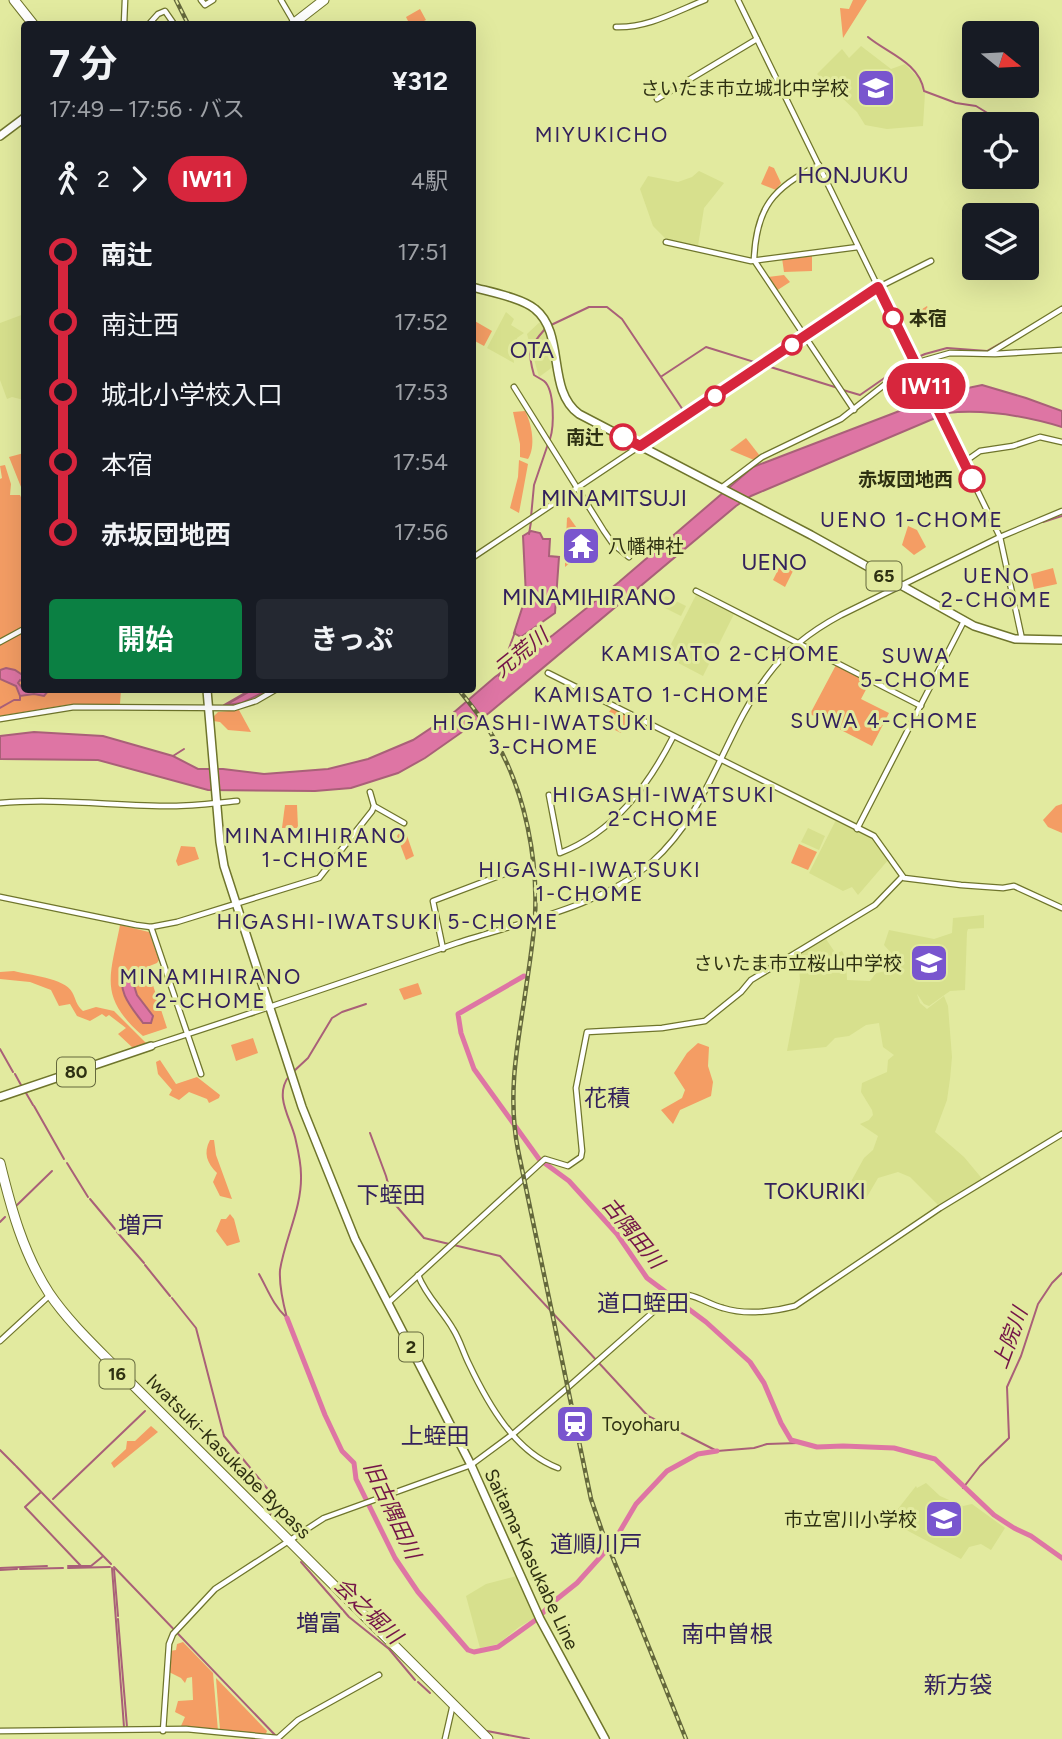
<!DOCTYPE html>
<html lang="ja">
<meta charset="utf-8">
<style>
:root{--surface:#171b24;--page:#242831;--text:#f1f3f6;--muted:#9ea1a6;--accent:#0b8043}
body{margin:0;font-family:Figtree,"Noto Sans JP",sans-serif;background:var(--page);color:var(--text);height:100vh;display:flex;flex-direction:column;font-size:26px;white-space:nowrap}
*{box-sizing:border-box;margin:0}
p{font-size:23px;color:var(--muted)}
.icon{flex:none;width:38px;height:38px;fill:none;stroke:currentColor;stroke-width:2;stroke-linecap:round;stroke-linejoin:round}
.map{position:relative;flex:1;overflow:hidden}
.side{position:absolute;left:21px;top:21px;width:455px;height:672px;display:flex;flex-direction:column;background:var(--surface);border-radius:7px;box-shadow:0 7px 28px #0002}
.side>*{flex:none}
.badge{padding:0 14px;border-radius:23px;font-size:24px;line-height:46px}
.needle{width:46px;rotate:108deg}
.controls{position:absolute;left:962px;top:21px;display:grid;gap:14px}
.controls a{display:grid;place-items:center;width:77px;height:77px;border-radius:7px;background:var(--surface);box-shadow:0 7px 28px #0002;font-size:35px}
.map>.badge{position:absolute;translate:-50% -50%;box-shadow:0 0 0 4px #fff}
.legs{display:flex;align-items:center;gap:10px;height:77px;padding:0 28px;font-size:23px}
.legs p{margin-inline-start:auto}
.head{display:flex;align-items:center;justify-content:space-between;height:119px;padding:0 28px}
h1{font-size:38px;font-weight:700;line-height:52px}
.primary-button{display:flex;gap:14px;margin-top:auto;padding:14px 28px}
.primary-button a{flex:1;height:80px;border-radius:7px;background:var(--accent);color:#fff;font-size:28px;font-weight:700;line-height:80px;text-align:center}
.primary-button a+a{background:var(--page);color:var(--text)}
ul{padding:0 28px;list-style:none}
li{display:flex;align-items:center;gap:24px;height:70px;font-size:26px}
li i{display:grid;place-items:center;width:10px;height:100%;margin:0 9px;background:currentColor}
li i::after{content:'';width:18px;height:18px;margin:-9px;border:5px solid;border-radius:50%;background:var(--surface)}
li p{margin-inline-start:auto}
li:first-child i{background:linear-gradient(#0000 50%,currentColor 0)}
li:last-child i{background:linear-gradient(currentColor 50%,#0000 0)}
.map>svg:first-child{display:block}
.built{fill:#d7e08d}
.green{fill:#f49d64}
.water{fill:#de75a4;stroke:#a96078;stroke-width:2}
.lines{fill:none;stroke-linecap:round;stroke-linejoin:round}
.stream{stroke:#a96078;stroke-width:2}
.river{stroke:#de75a4;stroke-width:5}
.minor-casing{stroke:#6f752c;stroke-width:7}
.major-casing{stroke:#6f752c;stroke-width:10}
.highway-casing{stroke:#6f752c;stroke-width:11}
.minor{stroke:#fff;stroke-width:4.5}
.major{stroke:#fff;stroke-width:7}
.highway{stroke:#fff;stroke-width:9}
.rail-casing{stroke:#64683c;stroke-width:4.5}
.rail{stroke:#e2ea9f;stroke-width:2;stroke-dasharray:5;stroke-linecap:butt}
.line-1-casing{stroke:#fff;stroke-width:16}
.line-1{stroke:#d7263d;stroke-width:10}
.stop-1-dot{fill:#fff;stroke:#d7263d;stroke-width:3.5}
.labels{text-anchor:middle;stroke-width:6;stroke-linejoin:round;paint-order:stroke}
.shield{fill:#e2ea9f;stroke:#64683c;stroke-width:2}
.shield-label{font-size:18px;font-weight:bold;fill:#2e3012}
.poi-label{font-size:19px;fill:#2e3012;stroke:#e2ea9f;text-anchor:end}
.stop-label{font-size:19px;font-weight:bold;fill:#2e3012;stroke:#e2ea9f;text-anchor:end}
.street-label{font-size:19px;fill:#2e3012;stroke:#e2ea9f}
.neighbourhood-label{font-size:21px;letter-spacing:2px;fill:#33215c;stroke:#e2ea9f}
.water-label{font-size:21px;font-style:italic;fill:#731447;stroke:#e2ea9f}
.quarter-label{font-size:23px;fill:#33215c;stroke:#e2ea9f}
</style>
<div class="map">
<svg width="1062" height="1739" viewBox="0 0 1062 1739">
<rect width="100%" height="100%" fill="#e2ea9f"/>
<g class="built">
<path d="M861,46L891,69L905,64L922,82V91L925,93L923,126L887,129L865,125L857,112L817,74L842,49L849,58Z"/>
<path d="M699,171L724,183L704,208L698,246L665,238L653,226L640,189L648,176L678,182L692,177Z"/>
<path d="M506,312L514,319L511,325L524,333L517,338L513,354L514,363L487,348Z"/>
<path d="M24,314V400L12,397L7,399L0,380V323Z"/>
<path d="M542,320L554,366L539,377L527,334Z"/>
<path d="M696,595L734,614L703,676L665,656Z"/>
<path d="M666,596L686,606L681,616L659,605Z"/>
<path d="M837,818L874,836L889,859L858,895L852,887L843,891L809,873Z"/>
<path d="M808,828L825,836L819,850L801,842Z"/>
<path d="M984,915V928L968,929L967,932L965,990L950,991L929,1006L924,1004L917,994L920,1003L927,1009L944,996L948,1006L952,1057L950,1079L947,1100L935,1132L964,1157L984,1181L940,1207L910,1177L898,1172L878,1178L864,1202L848,1187L864,1158L873,1150L878,1136L860,1124L869,1120L873,1115L872,1110L861,1092L862,1083L887,1072L888,1060L894,1055L883,1047L879,1023L866,1025L849,1036L835,1038L826,1047L787,1051L800,981L798,952L824,936L836,954L842,951L846,959L847,980L870,981L876,973L892,970L893,955L884,945L889,930L934,939L952,933L953,918Z"/>
<path d="M926,1483L940,1496L963,1506L972,1504L1005,1528L991,1550L981,1544L969,1547L961,1559L895,1524L894,1514L916,1486L917,1488Z"/>
<path d="M521,1575L538,1616L519,1627L498,1644L480,1648L466,1596L486,1584Z"/>
</g>
<g class="green">
<path d="M853,0H867L843,38L840,8L849,9Z"/>
<path d="M420,9L426,20L418,24H404L408,21L406,17Z"/>
<path d="M769,166L774,168L781,183L776,190L761,184Z"/>
<path d="M812,254V271L784,272L782,258Z"/>
<path d="M784,275L790,282L776,291L768,277Z"/>
<path d="M927,306L934,321L923,326L916,313Z"/>
<path d="M473,320L492,331L484,346L473,340Z"/>
<path d="M525,411C532,424 536,447 528,459L520,457V444L513,412Z"/>
<path d="M746,438L760,456L754,460L730,450Z"/>
<path d="M24,453V486L21,487L9,457Z"/>
<path d="M519,460L528,464L519,513L510,508L518,477Z"/>
<path d="M5,465L11,484L10,495H20L24,504V627L0,640V479L2,478L0,466Z"/>
<path d="M569,517L584,538L583,543L566,539L567,518Z"/>
<path d="M908,526L917,530L926,547L914,555L902,545Z"/>
<path d="M565,544L582,548V553L565,567Z"/>
<path d="M781,564L793,571L785,587L773,580Z"/>
<path d="M1053,568L1057,584L1034,589L1031,574Z"/>
<path d="M24,632V690H121L120,704H72L0,716V644Z"/>
<path d="M836,665L870,682L861,699L889,713L872,746L810,714Z"/>
<path d="M612,708L630,717L621,733L601,723Z"/>
<path d="M239,710L251,732L228,730L220,722L213,721V717L218,712Z"/>
<path d="M1062,804V833L1048,827L1043,820L1056,806Z"/>
<path d="M285,805H297L298,828H282Z"/>
<path d="M404,827L414,856L406,860L397,836Z"/>
<path d="M799,844L817,852L808,870L791,863Z"/>
<path d="M181,846L195,847L199,859L178,866L176,861Z"/>
<path d="M120,925L149,932L159,960L157,963L147,967L167,1028L143,1036C98,997 110,977 120,925Z"/>
<path d="M14,971C28,975 65,978 72,992C76,999 76,1005 83,1011L96,1007L114,1011L146,1043L133,1048L118,1034L126,1028L109,1015L106,1017L102,1014L90,1021L77,1016L70,1004L59,1006L51,990L30,982L0,979V972Z"/>
<path d="M418,983L422,994L404,1000L399,989Z"/>
<path d="M253,1038L258,1053L236,1061L231,1045Z"/>
<path d="M698,1043L709,1047L708,1066L713,1082L711,1096L680,1110L673,1124L661,1110L682,1098L685,1090L674,1073L687,1053Z"/>
<path d="M160,1060L176,1084L197,1077L220,1095L219,1098L209,1103L207,1099L189,1092L179,1100L169,1095L172,1090L158,1074L156,1062Z"/>
<path d="M210,1140H214L216,1155L232,1199L220,1196L213,1182L217,1173C207,1163 203,1153 210,1140Z"/>
<path d="M230,1214L234,1219L240,1242L227,1246L216,1231L221,1219H226Z"/>
<path d="M151,1426L158,1432L114,1468L111,1463L126,1449L127,1441H135Z"/>
<path d="M183,1642L213,1673L218,1731L181,1726L185,1717L175,1712L178,1701L193,1700L192,1677L187,1678L185,1683L181,1678L169,1672L170,1651L176,1650L177,1644Z"/>
<path d="M216,1678L267,1731L265,1736L220,1730Z"/>
</g>
<g class="water">
<path d="M982,385L1026,398L1062,411V427C1025,416 985,409 947,413L751,496L736,506L489,713L425,758L398,773L351,788L315,791L208,790L98,760L0,759V736L34,732L103,736L173,756L198,769H223L264,774L328,769L368,759L413,740L452,714L495,677L553,635L619,582L753,467L949,392Z"/>
<path d="M531,531L540,533L543,539H550L549,556L559,557L555,613L521,637L514,633L526,596L523,536Z"/>
<path d="M6,668L15,670L24,676V682L20,680L18,683L24,690H49L44,696L34,694L20,696L16,686L0,679V670Z"/>
<path d="M252,690H260L262,693L242,703L226,705Z"/>
<path d="M125,970L130,973L137,995L153,1016L151,1023H143C132,1008 115,990 125,970Z"/>
</g>
<g class="lines">
<g class="stream">
<path d="M868,37C887,53 919,62 924,91L956,103L976,106L994,117L1016,124"/>
<path d="M1027,136L1033,145L1027,158"/>
<path d="M549,326L589,307H607L622,319L683,410"/>
<path d="M545,329C529,347 527,351 534,375C537,377 541,379 544,381C555,390 554,427 550,439"/>
<path d="M662,376L706,347L838,388"/>
<path d="M843,390L860,395L909,361L925,354L947,348L987,351L1031,326"/>
<path d="M531,517L534,485L548,444"/>
<path d="M1043,522L1062,516"/>
<path d="M529,534L531,522"/>
<path d="M499,676L515,632"/>
<path d="M224,705L250,690"/>
<path d="M0,708L14,700H20V696"/>
<path d="M173,756L184,749"/>
<path d="M0,1049L13,1072"/>
<path d="M293,1072L308,1058L332,1018L342,1012L366,1004"/>
<path d="M15,1074L21,1085"/>
<path d="M26,1093L33,1105"/>
<path d="M34,1106L64,1159"/>
<path d="M370,1133L386,1176L393,1202L424,1238L500,1256L648,1416L717,1451L754,1448L767,1444L798,1443"/>
<path d="M67,1163L88,1197"/>
<path d="M90,1199L115,1229"/>
<path d="M15,1207L52,1171"/>
<path d="M0,1222L5,1217"/>
<path d="M117,1232L144,1263"/>
<path d="M145,1265L170,1296"/>
<path d="M259,1274C268,1290 273,1305 286,1317"/>
<path d="M172,1298L196,1328L224,1436L275,1498L270,1516"/>
<path d="M287,1318C283,1303 279,1285 280,1270C285,1238 302,1208 301,1175C301,1162 298,1150 295,1137C290,1117 274,1096 289,1076"/>
<path d="M0,1450L15,1465"/>
<path d="M16,1466L111,1564"/>
<path d="M963,1488L980,1466L1009,1438L1007,1387L1021,1356L1038,1304L1052,1283L1062,1273"/>
<path d="M40,1493L25,1507L81,1566"/>
<path d="M53,1499L145,1411"/>
<path d="M301,1562L349,1617L389,1649L415,1680"/>
<path d="M68,1566H91L102,1557"/>
<path d="M114,1567L276,1736"/>
<path d="M0,1568L47,1566"/>
<path d="M68,1568L110,1567"/>
<path d="M112,1568L124,1727"/>
<path d="M20,1569L63,1568"/>
<path d="M114,1569L118,1616"/>
<path d="M0,1570L17,1569"/>
<path d="M118,1619L127,1727"/>
<path d="M418,1682L430,1693"/>
<path d="M487,1731L529,1739"/>
</g>
<g class="river">
<path d="M524,976L458,1014L461,1033L474,1069L539,1159L569,1181L617,1234L647,1278L706,1322L750,1362L764,1383L781,1423L791,1440L817,1447L843,1446L894,1448L935,1459L994,1515L1014,1528L1031,1536L1062,1558"/>
<path d="M287,1318L325,1415L342,1451L354,1463L356,1479L395,1558L418,1592L468,1650L474,1652L498,1647L537,1619L552,1603L577,1583L613,1543L636,1504L667,1471L698,1454L717,1451"/>
</g>
<defs>
<g id="minor">
<path d="M201,0L205,5L213,0"/>
<path d="M281,0L295,24"/>
<path d="M738,0L1000,537L1022,639"/>
<path d="M124,24L125,0"/>
<path d="M149,24L158,14L165,11L174,24"/>
<path d="M616,27C648,28 675,12 705,0"/>
<path d="M657,99L757,39"/>
<path d="M819,165C773,187 756,208 754,260L854,410"/>
<path d="M666,242L751,261L858,247"/>
<path d="M990,353L1062,309"/>
<path d="M514,387L604,531L613,544L629,557"/>
<path d="M963,463L980,451L1013,446L1040,437L1062,442"/>
<path d="M721,488L762,457L841,419L898,374L922,361L950,353L995,354L1062,350"/>
<path d="M472,558L875,289L931,261"/>
<path d="M696,591L921,706"/>
<path d="M0,642L24,629"/>
<path d="M548,673L874,836L904,878L961,885L1003,888L1014,886L1062,908"/>
<path d="M0,719L74,707L234,708L256,701L275,690"/>
<path d="M549,795L560,853C614,832 648,786 673,737"/>
<path d="M0,803C58,798 114,806 172,806C194,806 215,803 237,801"/>
<path d="M374,806L404,823"/>
<path d="M857,829L964,621"/>
<path d="M0,897L136,925L151,927L177,922L319,878L372,811L374,806L370,792"/>
<path d="M151,927L201,1074"/>
<path d="M443,949L433,901L512,871"/>
<path d="M151,1046C253,1013 356,978 457,943C520,922 601,907 652,862C710,810 723,735 768,675C787,649 813,630 841,615L1000,537L1062,511"/>
<path d="M418,1275C426,1296 442,1310 453,1329C460,1340 463,1352 469,1364C488,1404 515,1452 558,1468"/>
<path d="M388,1303L545,1159L568,1166L581,1157L582,1151L576,1088L587,1032L662,1028L705,1021L741,992L751,980L875,905L902,877"/>
<path d="M0,1341L50,1295"/>
<path d="M0,1731L186,1729L278,1738L298,1720L379,1675"/>
<path d="M163,1731L169,1644L173,1634L215,1589L324,1518L471,1465L513,1434L566,1389L670,1297C690,1289 704,1303 723,1308C745,1315 773,1312 795,1306L940,1208L1062,1134"/>
<path d="M445,1739L453,1704"/>
</g>
<g id="major">
<path d="M0,136L24,118"/>
<path d="M472,287C490,292 522,298 535,309C566,334 546,390 579,414L811,535L974,626L1015,639L1062,640"/>
<path d="M207,690L220,842L224,866L302,1107L355,1239L471,1465L540,1619L605,1739"/>
<path d="M0,1097L151,1046"/>
</g>
<g id="highway">
<path d="M14,0L33,24"/>
<path d="M293,24L324,0"/>
<path d="M0,1163C11,1208 23,1253 49,1293C70,1324 99,1350 125,1377L488,1739"/>
</g>
</defs>
<use href="#minor" class="minor-casing"/>
<use href="#major" class="major-casing"/>
<use href="#highway" class="highway-casing"/>
<use href="#minor" class="minor"/>
<use href="#major" class="major"/>
<use href="#highway" class="highway"/>
<defs>
<g id="rail">
<path d="M176,0L188,24"/>
<path d="M459,690C472,706 486,723 496,742C525,792 538,859 535,917C533,945 528,973 524,1002C516,1052 508,1099 518,1150L591,1499L602,1531L686,1739"/>
</g>
</defs>
<use href="#rail" class="rail-casing"/>
<use href="#rail" class="rail"/>
</g>
<g class="lines">
<defs>
<path id="line-1" d="M623,437L640,446L878,287L972,479"/>
</defs>
<use href="#line-1" class="line-1-casing"/>
<use href="#line-1" class="line-1"/>
</g>
<defs>
<symbol id="school-square" viewBox="-11 -11 22 22"><rect x="-9" y="-9" width="18" height="18" rx="4" fill="#7955ce" stroke="#e2ea9f"/><path d="M0-5L7-2L0 1L-7-2ZM-4 1L0 2.5L4 1V4Q0 6-4 4Z" fill="#fff"/></symbol>
<symbol id="temple-square" viewBox="-11 -11 22 22"><rect x="-9" y="-9" width="18" height="18" rx="4" fill="#7955ce" stroke="#e2ea9f"/><path d="M0-6L5-2H3V0L6.5 2.5H4V6H1.5V3h-3V6H-4V2.5H-6.5L-3 0V-2H-5Z" fill="#fff"/></symbol>
<symbol id="station-square" viewBox="-11 -11 22 22"><rect x="-9" y="-9" width="18" height="18" rx="4" fill="#7955ce" stroke="#e2ea9f"/><path d="M-3-6H3Q5-6 5-4V2Q5 4 3 4L4.5 6H3L1.5 4h-3L-3 6H-4.5L-3 4Q-5 4-5 2V-4Q-5-6-3-6ZM-3.5-4v3h7v-3ZM-3.5 1v1.5H-2V1ZM2 1v1.5H3.5V1Z" fill="#fff"/></symbol>
</defs>
<g fill-rule="evenodd">
<use href="#school-square" x="854" y="66" width="44" height="44"/>
<use href="#temple-square" x="559" y="524" width="44" height="44"/>
<use href="#school-square" x="907" y="941" width="44" height="44"/>
<use href="#station-square" x="553" y="1402" width="44" height="44"/>
<use href="#school-square" x="922" y="1497" width="44" height="44"/>
</g>
<g class="stop-1-dot">
<circle cx="893" cy="318" r="9"/>
<circle cx="792" cy="345" r="9"/>
<circle cx="715" cy="396" r="9"/>
<circle cx="623" cy="437" r="12"/>
<circle cx="972" cy="479" r="12"/>
</g>
<g class="labels">
<g class="shield">
<rect x="866.5" y="561.5" width="35" height="29" rx="5"/>
<rect x="57" y="1057.5" width="38" height="29" rx="5"/>
<rect x="399" y="1332.5" width="24" height="29" rx="5"/>
<rect x="99.5" y="1359.5" width="35" height="29" rx="5"/>
</g>
<g class="shield-label">
<text x="884" y="582">65</text>
<text x="76" y="1078">80</text>
<text x="411" y="1353">2</text>
<text x="117" y="1380">16</text>
</g>
<g class="poi-label">
<text x="849" y="95">さいたま市立城北中学校</text>
<text x="608" y="553" text-anchor="start">八幡神社</text>
<text x="902" y="970">さいたま市立桜山中学校</text>
<text x="602" y="1431" text-anchor="start">Toyoharu</text>
<text x="917" y="1526">市立宮川小学校</text>
</g>
<g class="stop-label">
<text x="909" y="325" text-anchor="start">本宿</text>
<text x="604" y="444">南辻</text>
<text x="953" y="486">赤坂団地西</text>
</g>
<g class="street-label">
<text transform="translate(229 1456) rotate(45)" y="7">Iwatsuki-Kasukabe Bypass</text>
<text transform="translate(532 1559) rotate(65)" y="7">Saitama-Kasukabe Line</text>
</g>
<g class="neighbourhood-label">
<text x="602" y="142">MIYUKICHO</text>
<text x="912" y="527">UENO 1-CHOME</text>
<text x="997" y="583">UENO<tspan x="997" dy="24">2-CHOME</tspan></text>
<text x="721" y="661">KAMISATO 2-CHOME</text>
<text x="916" y="663">SUWA<tspan x="916" dy="24">5-CHOME</tspan></text>
<text x="652" y="702">KAMISATO 1-CHOME</text>
<text x="885" y="728">SUWA 4-CHOME</text>
<text x="544" y="730">HIGASHI-IWATSUKI<tspan x="544" dy="24">3-CHOME</tspan></text>
<text x="664" y="802">HIGASHI-IWATSUKI<tspan x="664" dy="24">2-CHOME</tspan></text>
<text x="316" y="843">MINAMIHIRANO<tspan x="316" dy="24">1-CHOME</tspan></text>
<text x="590" y="877">HIGASHI-IWATSUKI<tspan x="590" dy="24">1-CHOME</tspan></text>
<text x="388" y="929">HIGASHI-IWATSUKI 5-CHOME</text>
<text x="211" y="984">MINAMIHIRANO<tspan x="211" dy="24">2-CHOME</tspan></text>
</g>
<g class="water-label">
<text transform="translate(521 653) rotate(-39)" y="7">元荒川</text>
<text transform="translate(633 1233) rotate(51)" y="7">古隅田川</text>
<text transform="translate(1010 1338) rotate(-70)" y="7">上院川</text>
<text transform="translate(392 1510) rotate(65)" y="7">旧古隅田川</text>
<text transform="translate(368 1611) rotate(44)" y="7">会之堀川</text>
</g>
<g class="quarter-label">
<text x="853" y="183">HONJUKU</text>
<text x="532" y="358">OTA</text>
<text x="614" y="506">MINAMITSUJI</text>
<text x="774" y="570">UENO</text>
<text x="589" y="605">MINAMIHIRANO</text>
<text x="607" y="1106">花積</text>
<text x="815" y="1199">TOKURIKI</text>
<text x="391" y="1203">下蛭田</text>
<text x="141" y="1233">増戸</text>
<text x="643" y="1311">道口蛭田</text>
<text x="435" y="1444">上蛭田</text>
<text x="596" y="1552">道順川戸</text>
<text x="319" y="1631">増富</text>
<text x="727" y="1642">南中曽根</text>
<text x="958" y="1693">新方袋</text>
</g>
</g>
</svg>
<div class="controls">
<a><svg class="needle" viewBox="-14 -14 28 28"><path d="M0-13l5 13h-10z" fill="#e53935"/><path d="M0 13l5-13h-10z" fill="#9ea1a6"/></svg></a>
<a><svg class="icon" aria-label="locate" viewBox="0 0 24 24"><circle cx="12" cy="12" r="6"/><path d="M12 2v4M12 18v4M2 12h4M18 12h4"/></svg></a>
<a><svg class="icon" aria-label="layers" viewBox="0 0 24 24"><path d="M12 4l9 5-9 5-9-5zM3 14l9 5 9-5"/></svg></a>
</div>
<b class="badge" style="left:926px;top:386px;background:#d7263d;color:#fff">IW11</b>
<section class="side">
<div class="head"><div><h1>7 分</h1><p>17:49 – 17:56 · バス</p></div><b>¥312</b></div>
<div class="legs"><svg class="icon" aria-label="walk" viewBox="0 0 24 24"><circle cx="13" cy="4" r="2"/><path d="M13 8l-2 6 4 7M11 14l-3 7M7 12l3-4h3l4 4"/></svg>2<svg class="icon" aria-label="forward" viewBox="0 0 24 24"><path d="M9 5l7 7-7 7"/></svg><b class="badge" style="background:#d7263d;color:#fff">IW11</b><p>4駅</p></div>
<ul>
<li><i style="color:#d7263d"></i><b>南辻</b><p>17:51</p></li>
<li><i style="color:#d7263d"></i><span>南辻西</span><p>17:52</p></li>
<li><i style="color:#d7263d"></i><span>城北小学校入口</span><p>17:53</p></li>
<li><i style="color:#d7263d"></i><span>本宿</span><p>17:54</p></li>
<li><i style="color:#d7263d"></i><b>赤坂団地西</b><p>17:56</p></li>
</ul>
<div class="primary-button"><a>開始</a><a>きっぷ</a></div>
</section>
</div>
